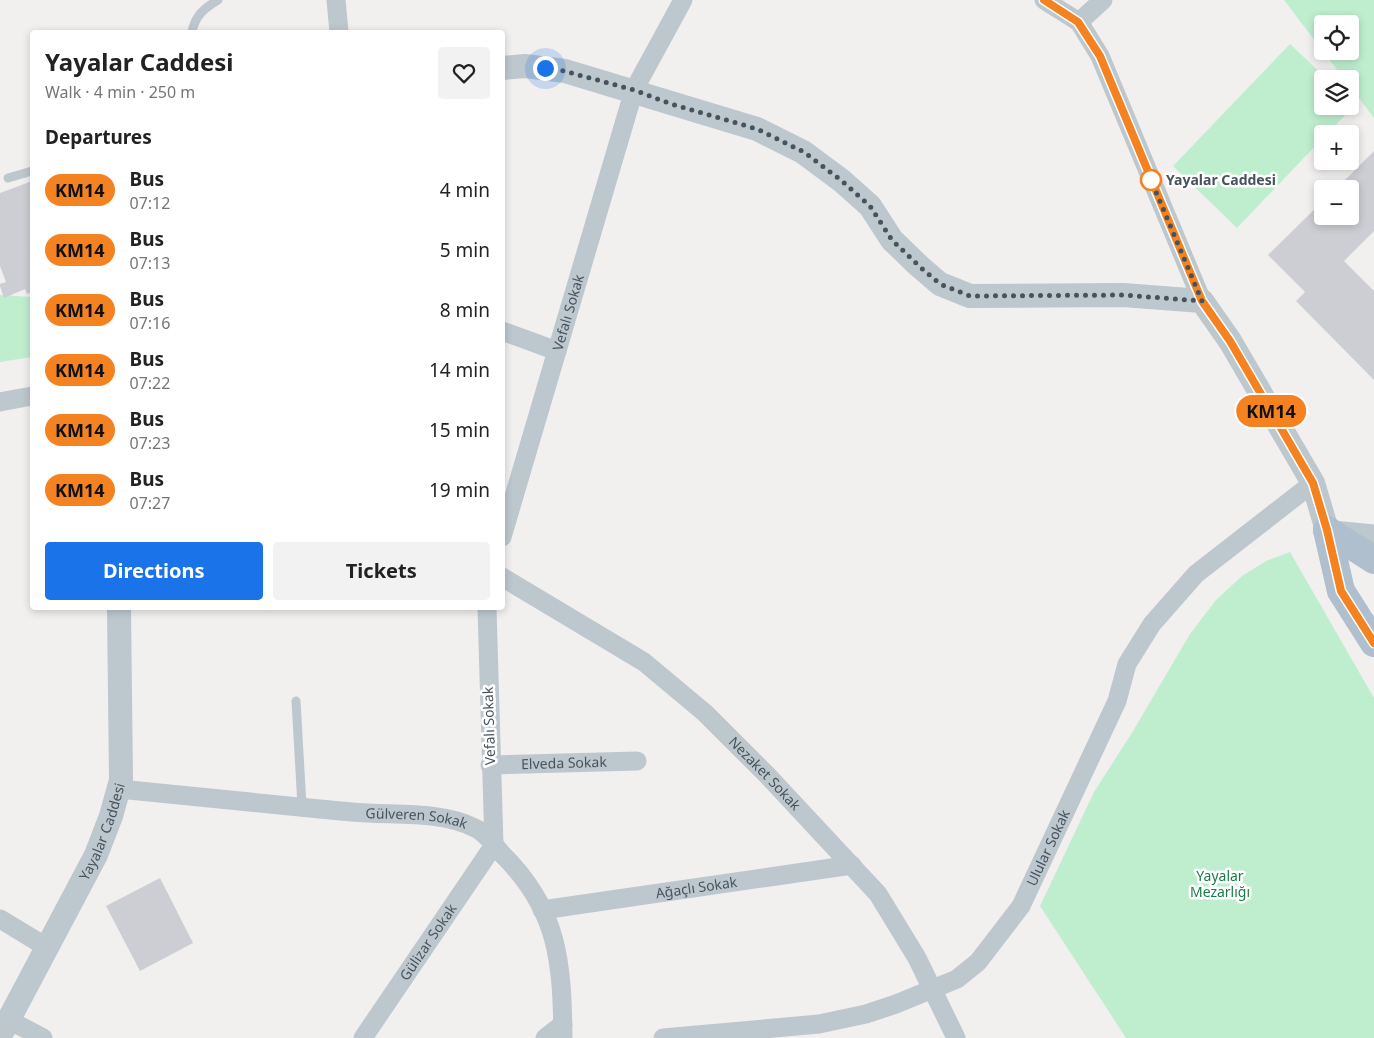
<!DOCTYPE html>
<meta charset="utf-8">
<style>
:root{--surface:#fff;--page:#f2f2f2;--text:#222;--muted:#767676;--accent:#1a73e8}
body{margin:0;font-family:"Noto Sans",sans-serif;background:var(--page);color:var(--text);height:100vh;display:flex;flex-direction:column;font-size:19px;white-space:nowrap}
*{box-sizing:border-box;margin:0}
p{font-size:16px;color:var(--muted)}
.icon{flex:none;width:28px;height:28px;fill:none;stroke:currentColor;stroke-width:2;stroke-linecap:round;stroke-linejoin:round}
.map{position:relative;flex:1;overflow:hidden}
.panel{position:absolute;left:30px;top:30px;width:475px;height:580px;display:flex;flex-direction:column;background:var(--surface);border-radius:5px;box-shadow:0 2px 8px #0003}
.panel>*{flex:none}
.badge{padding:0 10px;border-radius:16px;font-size:18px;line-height:32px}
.controls{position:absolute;left:1314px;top:15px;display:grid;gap:10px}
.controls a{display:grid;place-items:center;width:45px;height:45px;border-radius:5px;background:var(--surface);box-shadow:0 2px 8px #0003;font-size:25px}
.you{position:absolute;width:25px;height:25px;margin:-12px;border:4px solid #fff;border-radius:50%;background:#1a73e8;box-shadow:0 0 0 8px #1a73e833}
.map>.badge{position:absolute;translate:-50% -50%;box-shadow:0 0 0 2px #fff}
h2{padding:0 15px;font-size:19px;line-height:45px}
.round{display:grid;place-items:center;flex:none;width:52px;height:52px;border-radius:5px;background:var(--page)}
.headline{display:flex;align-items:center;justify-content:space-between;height:85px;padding:0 15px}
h1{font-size:24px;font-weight:700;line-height:38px}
.primary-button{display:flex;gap:10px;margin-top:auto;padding:10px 15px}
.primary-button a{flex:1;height:58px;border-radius:5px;background:var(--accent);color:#fff;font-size:20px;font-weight:700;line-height:58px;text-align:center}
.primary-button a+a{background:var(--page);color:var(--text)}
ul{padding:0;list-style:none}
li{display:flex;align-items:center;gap:15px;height:60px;padding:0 15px}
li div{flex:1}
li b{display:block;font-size:19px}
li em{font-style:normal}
li .badge{min-width:55px;font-weight:700;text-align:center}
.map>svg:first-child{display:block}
.green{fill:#bfeecf}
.building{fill:#ccced4}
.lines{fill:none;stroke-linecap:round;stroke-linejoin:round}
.service{stroke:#bdc7ce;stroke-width:9}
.minor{stroke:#bdc7ce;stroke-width:19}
.tertiary{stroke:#bdc7ce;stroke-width:24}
.primary{stroke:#afbfcd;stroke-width:28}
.line-casing{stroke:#fff;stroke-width:11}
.line{stroke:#f58220;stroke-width:8}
.walk{stroke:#47535c;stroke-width:5;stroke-dasharray:0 9}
.stop-dot{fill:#fff;stroke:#f58220;stroke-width:2.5}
.labels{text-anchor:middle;stroke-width:5;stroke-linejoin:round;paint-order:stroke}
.stop-label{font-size:14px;font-weight:bold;fill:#47535c;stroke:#fff;text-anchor:start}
.street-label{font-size:14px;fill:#47535c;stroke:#fff}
.park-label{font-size:14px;fill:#197c48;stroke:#fff}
</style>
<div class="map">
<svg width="1374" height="1038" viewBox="0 0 1374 1038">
<rect width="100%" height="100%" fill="#f2efef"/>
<g class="green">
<path d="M1284,0H1374V118L1350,86V79H1344L1323,51H1350V24H1322V50Z"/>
<path d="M1290,44L1327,79H1322V106H1350V101L1355,105L1327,134H1322V139L1237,228L1173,166Z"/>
<path d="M0,295L32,297V357L0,362Z"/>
<path d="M1290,552L1374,698V1038H1126L1040,906L1094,792L1133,731L1190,634L1216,600L1242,576L1266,561Z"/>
</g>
<g class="building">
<path d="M1374,151V231L1344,261L1374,291V380L1296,301L1305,292L1268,255L1322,202V216H1350V189H1336Z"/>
<path d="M32,181V292L27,294L25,289L4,298L0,286V284L6,282L0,266V193Z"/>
<path d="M160,878L193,943L140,971L106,906Z"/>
</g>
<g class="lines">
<g class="service">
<path d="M192,32C195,16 204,8 218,0"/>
<path d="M8,178L32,171"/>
<path d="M296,701L302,806"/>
</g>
<g class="minor">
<path d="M336,0L339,32"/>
<path d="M1044,0L1079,22L1100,56L1202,301"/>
<path d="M1079,22L1103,0"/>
<path d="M502,331L557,351"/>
<path d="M0,402L32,396"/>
<path d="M1333,530L1374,534"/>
<path id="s1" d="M502,537L634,90L683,0"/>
<path id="s2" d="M502,577L644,662L705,713L768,776L878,894L917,958L956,1038"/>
<path id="s3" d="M490,765L637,761"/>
<path id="s4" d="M119,789C196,796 274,805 352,812C392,816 439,810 475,828C485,832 495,846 502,854C559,910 562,963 563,1038"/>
<path id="s5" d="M542,910L852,865"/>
<path d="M0,919L48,948"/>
<path d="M9,1020L43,1038"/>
<path id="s6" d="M363,1038L494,845L487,608"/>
<path d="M545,1038L563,1024"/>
<path id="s7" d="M663,1038L819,1024L866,1014L896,1004L957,979L978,962L1021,906L1117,701L1127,664L1152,624L1196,574L1313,483"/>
</g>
<g class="tertiary">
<path d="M502,68L525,66L565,71L757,129L803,152L842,181L870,206L892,240L919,266L940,284L970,296L1123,295L1202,301L1230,341L1313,483L1327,530"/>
<path id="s8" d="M0,1036L96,855L111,816L121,780L119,608"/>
</g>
<g class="primary">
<path d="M1327,530L1341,591L1374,643"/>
<path d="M1327,530L1374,560"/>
</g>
</g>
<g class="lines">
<defs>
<path id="line" d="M1044,0L1078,22L1100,56L1202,301L1230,341L1313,483L1327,530L1341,591L1374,643"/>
</defs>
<use href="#line" class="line-casing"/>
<use href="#line" class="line"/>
<path class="walk" d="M545,68L564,71L634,90L671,104L757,129L804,152L842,181L870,206L892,240L919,266L940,284L970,296L1123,295L1202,301L1151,180"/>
</g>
<circle class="stop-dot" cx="1151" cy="180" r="10"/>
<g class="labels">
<g class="stop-label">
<text x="1166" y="185">Yayalar Caddesi</text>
</g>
<g class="street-label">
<text dy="5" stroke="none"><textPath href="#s1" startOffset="234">Vefalı Sokak</textPath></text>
<text transform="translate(489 726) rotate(-92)" y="5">Vefalı Sokak</text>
<text dy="5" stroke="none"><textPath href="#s3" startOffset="74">Elveda Sokak</textPath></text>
<text dy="5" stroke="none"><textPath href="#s2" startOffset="330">Nezaket Sokak</textPath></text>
<text dy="5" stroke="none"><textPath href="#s4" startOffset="299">Gülveren Sokak</textPath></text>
<text dy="5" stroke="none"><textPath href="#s8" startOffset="229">Yayalar Caddesi</textPath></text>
<text dy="5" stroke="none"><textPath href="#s7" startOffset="464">Ulular Sokak</textPath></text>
<text dy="5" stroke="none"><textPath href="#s5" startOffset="156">Ağaçlı Sokak</textPath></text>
<text dy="5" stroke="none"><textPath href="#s6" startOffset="116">Gülizar Sokak</textPath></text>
</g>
<g class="park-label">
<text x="1220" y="881">Yayalar<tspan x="1220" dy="16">Mezarlığı</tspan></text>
</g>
</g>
</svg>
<div class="controls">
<a><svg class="icon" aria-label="locate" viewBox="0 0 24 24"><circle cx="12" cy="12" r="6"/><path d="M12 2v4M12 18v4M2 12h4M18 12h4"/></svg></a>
<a><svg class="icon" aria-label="layers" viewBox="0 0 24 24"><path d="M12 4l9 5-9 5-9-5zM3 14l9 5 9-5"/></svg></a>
<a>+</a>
<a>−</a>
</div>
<div class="you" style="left:545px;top:68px"></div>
<b class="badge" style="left:1271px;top:411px;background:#f58220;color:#111">KM14</b>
<section class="panel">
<div class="headline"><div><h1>Yayalar Caddesi</h1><p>Walk · 4 min · 250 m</p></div><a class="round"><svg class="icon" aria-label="heart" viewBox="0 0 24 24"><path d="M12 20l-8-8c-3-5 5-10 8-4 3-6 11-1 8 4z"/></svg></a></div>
<h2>Departures</h2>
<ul>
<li><span class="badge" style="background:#f58220;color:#111">KM14</span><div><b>Bus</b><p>07:12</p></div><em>4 min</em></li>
<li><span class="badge" style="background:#f58220;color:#111">KM14</span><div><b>Bus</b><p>07:13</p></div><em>5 min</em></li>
<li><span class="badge" style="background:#f58220;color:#111">KM14</span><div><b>Bus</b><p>07:16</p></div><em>8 min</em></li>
<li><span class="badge" style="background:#f58220;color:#111">KM14</span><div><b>Bus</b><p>07:22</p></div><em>14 min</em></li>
<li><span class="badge" style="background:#f58220;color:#111">KM14</span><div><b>Bus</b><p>07:23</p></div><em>15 min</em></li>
<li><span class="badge" style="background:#f58220;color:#111">KM14</span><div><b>Bus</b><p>07:27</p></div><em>19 min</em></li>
</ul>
<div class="primary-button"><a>Directions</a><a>Tickets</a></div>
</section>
</div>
